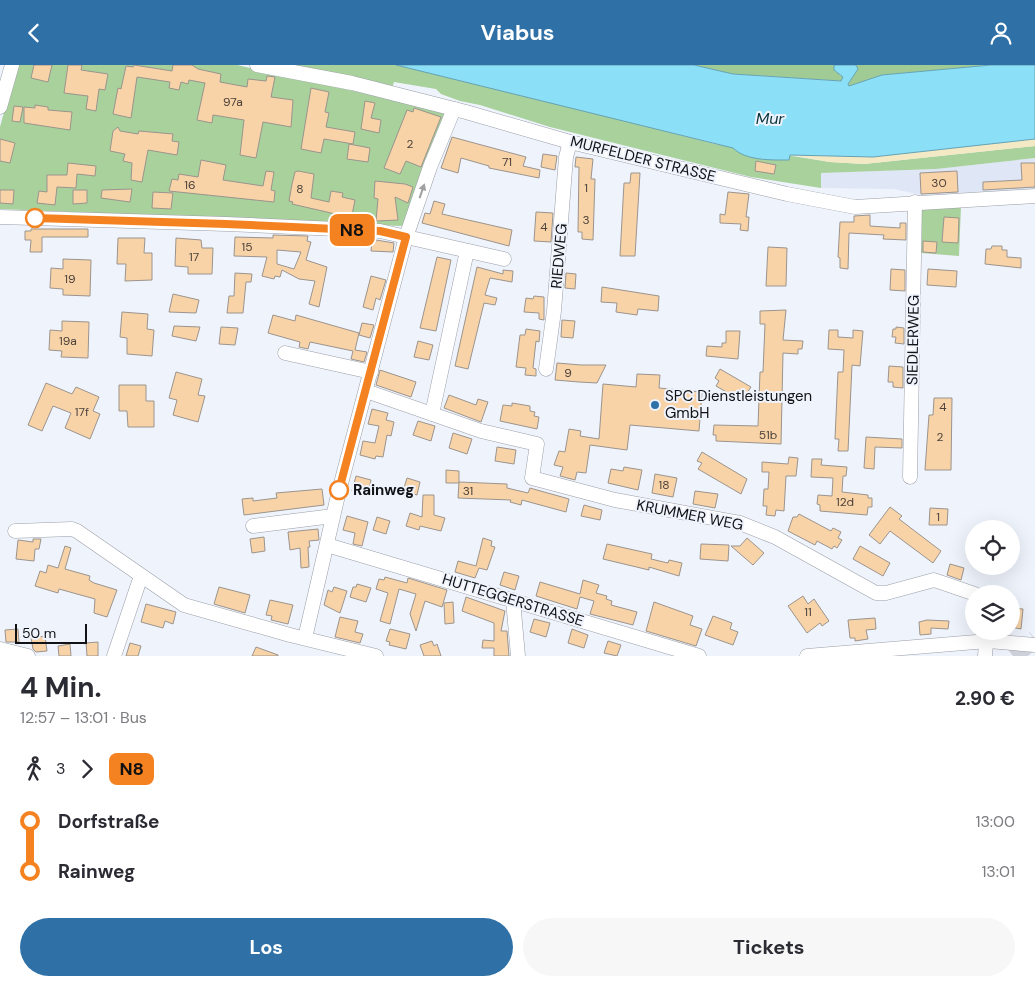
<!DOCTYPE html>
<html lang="de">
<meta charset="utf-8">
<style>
:root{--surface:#fff;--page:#f7f7f7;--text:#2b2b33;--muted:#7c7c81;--accent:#2f71a7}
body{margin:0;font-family:"DM Sans",sans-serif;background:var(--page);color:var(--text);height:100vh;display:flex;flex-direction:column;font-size:19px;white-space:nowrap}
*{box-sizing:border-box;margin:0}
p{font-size:16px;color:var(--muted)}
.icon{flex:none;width:28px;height:28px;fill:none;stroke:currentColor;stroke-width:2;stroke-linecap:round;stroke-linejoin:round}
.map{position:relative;height:591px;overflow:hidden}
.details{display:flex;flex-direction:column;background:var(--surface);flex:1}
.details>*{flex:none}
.badge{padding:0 10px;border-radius:8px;font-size:18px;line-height:32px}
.buttons{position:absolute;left:965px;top:455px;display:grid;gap:10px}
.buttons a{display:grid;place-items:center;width:55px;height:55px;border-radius:50%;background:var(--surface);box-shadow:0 5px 20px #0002;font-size:25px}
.scale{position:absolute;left:15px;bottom:12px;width:72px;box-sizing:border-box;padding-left:5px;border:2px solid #111215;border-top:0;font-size:14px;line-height:18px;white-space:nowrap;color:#111215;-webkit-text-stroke:4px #eff3fc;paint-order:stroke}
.map>.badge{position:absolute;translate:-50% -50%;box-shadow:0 0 0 2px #fff}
.legs{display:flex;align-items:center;gap:8px;height:55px;padding:0 20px;font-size:16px}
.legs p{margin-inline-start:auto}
.overview{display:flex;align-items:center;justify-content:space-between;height:85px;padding:0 20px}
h1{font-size:28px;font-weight:700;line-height:38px}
.primary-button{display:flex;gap:10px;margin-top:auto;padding:10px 20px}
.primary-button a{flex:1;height:58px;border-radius:30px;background:var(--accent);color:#fff;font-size:20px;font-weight:700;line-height:58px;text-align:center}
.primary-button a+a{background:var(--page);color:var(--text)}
ul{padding:0 20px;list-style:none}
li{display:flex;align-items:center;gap:18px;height:50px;font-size:19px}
li i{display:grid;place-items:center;width:8px;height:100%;margin:0 6px;background:currentColor}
li i::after{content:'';width:12px;height:12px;margin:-6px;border:4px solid;border-radius:50%;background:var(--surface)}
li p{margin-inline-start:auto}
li:first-child i{background:linear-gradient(#0000 50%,currentColor 0)}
li:last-child i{background:linear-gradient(currentColor 50%,#0000 0)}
header{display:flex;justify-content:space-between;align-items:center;height:65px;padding:0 20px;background:var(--accent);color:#fff;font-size:22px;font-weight:700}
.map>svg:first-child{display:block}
.built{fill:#dfe6f5}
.green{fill:#a8d19b}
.forest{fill:#a1cb94}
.sand{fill:#f3e9c4}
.water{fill:#8be0f7;stroke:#66a2b3}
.building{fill:#f9d3a8;stroke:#9b948d;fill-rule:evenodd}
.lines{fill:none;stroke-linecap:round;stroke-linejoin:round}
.major-tunnel{stroke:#ced1d9;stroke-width:18;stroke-dasharray:18 9;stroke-linecap:butt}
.minor-casing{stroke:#9b9fa8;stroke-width:15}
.minor{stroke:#fff;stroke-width:14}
.oneway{fill:#a0a0a1}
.line-1-casing{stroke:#fff;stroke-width:11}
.line-1{stroke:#f58220;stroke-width:8}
.stop-1-dot{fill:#fff;stroke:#f58220;stroke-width:2.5}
.poi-dot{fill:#2f71a7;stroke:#eff3fc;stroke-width:2}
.labels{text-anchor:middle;stroke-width:4;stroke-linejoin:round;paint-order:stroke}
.number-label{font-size:12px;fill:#4b423a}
.street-label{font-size:15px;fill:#111215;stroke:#eff3fc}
.poi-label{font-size:15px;fill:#111215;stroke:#eff3fc;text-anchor:start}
.stop-label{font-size:15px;font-weight:bold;fill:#111215;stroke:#eff3fc;text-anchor:start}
.water-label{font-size:16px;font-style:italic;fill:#0a343e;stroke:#eff3fc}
</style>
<header><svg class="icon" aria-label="back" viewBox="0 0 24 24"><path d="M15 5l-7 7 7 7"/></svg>Viabus<svg class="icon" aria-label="person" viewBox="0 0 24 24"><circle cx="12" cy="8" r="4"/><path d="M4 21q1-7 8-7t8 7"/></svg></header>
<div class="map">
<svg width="1035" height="591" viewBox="0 0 1035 591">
<rect width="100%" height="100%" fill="#eff3fc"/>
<path class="built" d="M1035,93V126L921,130L894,124L821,123L820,108L936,104Z"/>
<g class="green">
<path d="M17,0H237L447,47L405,159L401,161L0,144V62Z"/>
<path d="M276,0H396L456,13L715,79L830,97L864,99L1035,81V93L936,104L821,108V123L751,112L550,62L480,40L460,36L441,29L436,24L394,17L392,23Z"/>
<path d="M961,141L959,191L921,188L922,142Z"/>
</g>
<g class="forest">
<path d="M694,0H834V5L843,12L842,16L733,9Z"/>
<path d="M856,0H991L882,10L849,21L848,19L858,4Z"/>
</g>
<path class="sand" d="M1035,74V81L864,99L830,97L790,90L873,92Z"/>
<path class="water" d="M396,0H694L733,9L841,16L843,12L834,5V0H856L858,4L848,19L849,21L882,10L991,0H1035V74L873,92L790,90L789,95C772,95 746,96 733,83Z"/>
<g class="building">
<path d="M34,0H52L48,17L31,13Z"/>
<path d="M68,0H82L81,5L108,9L105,25L99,24L96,46L86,44L88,31L64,28Z"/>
<path d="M134,0L172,6L173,0H192L198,4L221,9L220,17L247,22L248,14L266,16L267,11L275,12L271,32L293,35L291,62L263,57L256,93L240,90L244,55L213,50L212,58L197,55L205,18L189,15L188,19L181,17L179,25L169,23L170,17L137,12L131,53L113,49L118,23L121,24L126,1L133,2Z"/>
<path d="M311,23L329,27L325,47L329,48L326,62L355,67L353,79L324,74L321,88L301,84Z"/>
<path d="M365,36L375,38L371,53L381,55L379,68L361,64Z"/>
<path d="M35,40L48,42V45L72,47L70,65L24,58V42L35,43Z"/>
<path d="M14,41L23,42L20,57L12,56Z"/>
<path d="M414,43L441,52L421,102L406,96L400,109L384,103L407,45L413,47Z"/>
<path d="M118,62L120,66L138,69L139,66L173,69L172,76L179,77L177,90L148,85L142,117L131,115L132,98L123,96L125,89L110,86L113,66Z"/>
<path d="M452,72L526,92L523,101L540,105L539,113L489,103V101L461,93L458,108L441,103Z"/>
<path d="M0,74L15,78L10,98L0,96Z"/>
<path d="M349,79L370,83L368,97L347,94Z"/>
<path d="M543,89L557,91L555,105L541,102Z"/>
<path d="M576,92L593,94L591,114H595L593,175L582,174V167H578L579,102H575Z"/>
<path d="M201,95L226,100L223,115L263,121L266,106L274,107L271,125L275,126L274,137L169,126L172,114L178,115L179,109L198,112Z"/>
<path d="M756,96L776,100L774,109L755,106Z"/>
<path d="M68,98L96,101L95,111L77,109L76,123L57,122L55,140L37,138L39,126L47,127V110H67Z"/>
<path d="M1021,98H1035V122L983,125V117L1022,115Z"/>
<path d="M298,106L314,109L311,133L329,137L331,126L343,128L342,132L355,135L352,150L345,148L344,151L292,139L293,137L289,136L292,119L295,107Z"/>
<path d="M957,106L958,127L921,129L920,108Z"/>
<path d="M631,108H640L635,191H620L624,118H630Z"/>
<path d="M375,116L405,119L413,122L408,138L395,132L398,155L376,156L378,134L374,133Z"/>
<path d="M132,124L130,137L101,133L102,125Z"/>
<path d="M0,125H14L13,139L0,138Z"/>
<path d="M73,125H87V138L73,139Z"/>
<path d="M153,127L173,128L171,144L152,143Z"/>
<path d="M728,127L749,129L746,152H749L748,166L740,165L741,159L720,158V149L725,150Z"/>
<path d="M434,136L445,139L442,149L512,165L509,181L422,158L425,148L430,149Z"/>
<path d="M536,147L553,148L551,177L534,176Z"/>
<path d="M870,150V161L900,163V158H906V175L883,174L884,170L849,168L848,204L840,203V193L838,192L840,157H854V151Z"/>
<path d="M944,152L959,153L958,178L942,177Z"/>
<path d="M31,164H88V172H42V187H30L31,175H25V166H31Z"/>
<path d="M273,170L308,171L307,176L311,177L306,195L327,202L319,242L309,239L315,216L299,214L282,205L280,212L275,211L274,214L262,211L267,192L234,191L235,172L273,173ZM277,185L301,187L294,204L277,199Z"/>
<path d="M118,173H145L144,188H152V215L125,216L126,199H117Z"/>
<path d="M176,173L201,175L202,183H213L212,209H188V202L175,201Z"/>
<path d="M376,175L394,178L393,187L371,186L372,177H376Z"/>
<path d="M923,176L937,177L936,188L923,187Z"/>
<path d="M992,181H1002V185H1007V192L1021,193V203L985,199L986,184H991Z"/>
<path d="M768,182L787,183L786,221H766Z"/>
<path d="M437,192L451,195L436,266L420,263Z"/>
<path d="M63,194L91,195L90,231L63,230V224L50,223L51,203L63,204Z"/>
<path d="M477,202L503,209V205L513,206L512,217L490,213L485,230L497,233L495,240L484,238L468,304L455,301Z"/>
<path d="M891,204L905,205V226L890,225Z"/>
<path d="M928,204L957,206L956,222L927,220Z"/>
<path d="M235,208L252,209L251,217H246L243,248H227L229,231H234Z"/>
<path d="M566,208L576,209L575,224L565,223Z"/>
<path d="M371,211L386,215L380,235L376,233L373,245L363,242Z"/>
<path d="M602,222L659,231L658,246L638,244L637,250L616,247L617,238L601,237Z"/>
<path d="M173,229L199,235L196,248L169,247Z"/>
<path d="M534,231L544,232V255L539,254V248L524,247L526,233L533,234Z"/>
<path d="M786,245L783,275L803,276L802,284H798V289L783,288L781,379L716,376V370H713L714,360L758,361L760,307H763L765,259H760V246Z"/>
<path d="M122,247L148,249L147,264L154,265L152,291L127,289V273L120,272Z"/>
<path d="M273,250L295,256L296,250L359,268L355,285L367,287L364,297L351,294L353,286L310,277L308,284L299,282L300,277L268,268Z"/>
<path d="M562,255L575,256L573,273L561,272Z"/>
<path d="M62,256L89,257L88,293L61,292L62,286L49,285L50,265L62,266Z"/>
<path d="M362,258L374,260L370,273L359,270Z"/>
<path d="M174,261L200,262L196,276L172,271Z"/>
<path d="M221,262L238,263L235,280L219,279Z"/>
<path d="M896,262L904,263V279L895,278L896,272H892L893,264H896Z"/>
<path d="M526,264L540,266L539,277L536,276L533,303L536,304V311L525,310L526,303L516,302L520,270H525Z"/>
<path d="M829,265H838V272L853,273V265L863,266L860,301L852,300L848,386H838L839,374H835L838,307H843L844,285L828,284Z"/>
<path d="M726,266H740L738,294L706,291L707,281L722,282V278H726Z"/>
<path d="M418,276L433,280L429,295L414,292Z"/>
<path d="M557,298L581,300H606L597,318L579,317L555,315Z"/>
<path d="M889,301L903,302V323L893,322V317H888Z"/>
<path d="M720,304L751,322L742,336L716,321L719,316L715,313Z"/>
<path d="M380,305L416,317L411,332L376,320Z"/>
<path d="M176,307L202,314L198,330L205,331L198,357L173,350L177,335L169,333Z"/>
<path d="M637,309L660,310L659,323L702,327L699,366L630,360L627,385L590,380L586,408L577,407L575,415L560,411L563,402L554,400L559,386L565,387L569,364L581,366L580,371L599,374L603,319L636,322Z"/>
<path d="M46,318L72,329L76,322L99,332L93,346L100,349L90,374L65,363L71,348L53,341L42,366L28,360Z"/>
<path d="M119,320H146V336H154V362H128L127,346H119Z"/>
<path d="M449,330L476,340L478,334L488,337L481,357L444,343Z"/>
<path d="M934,333H952L951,405H925L929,350H933Z"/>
<path d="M512,338L530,341V346L535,347L534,351L539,352L537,364L500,356L503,340L512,341Z"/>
<path d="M372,344L388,348L386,355L394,357L391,371L387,370L383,392L376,391L375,394L360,390L363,376L375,378L379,361L368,359Z"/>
<path d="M418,356L435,361L431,376L413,370Z"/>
<path d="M453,368L472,374L467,389L449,383Z"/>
<path d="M866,372L902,374V383L875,382L874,404L864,403Z"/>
<path d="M497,382L516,385L514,399L495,396Z"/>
<path d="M702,387L747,414L741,429L698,404L702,398L697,396Z"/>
<path d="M789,392L798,393L796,411H786L784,446L776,445L775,451L766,450L767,441H763L764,424H768L769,407H762V397L788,399Z"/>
<path d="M812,394H822L821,400L847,402L846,411H843L842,427L868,430V433H872V442H868L867,450L820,446V440L817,439L818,430L832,431L833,413L811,412Z"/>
<path d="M624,402L642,405L638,425L608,418L611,404L623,406Z"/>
<path d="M446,405L459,406V418H446Z"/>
<path d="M655,409L677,413L673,432L652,428Z"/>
<path d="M356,411L371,415L368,429L352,426Z"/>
<path d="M407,413L420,417L417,430L403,426Z"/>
<path d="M459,417L507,419V423L528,428L530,423L569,434L566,447L522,435L521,440L510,437L511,435L458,433Z"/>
<path d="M322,424L324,440L244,450L242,434L253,433V436L277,433L276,428Z"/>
<path d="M695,426L718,429L715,443L693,439Z"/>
<path d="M423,430H434V450L445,453L441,466L420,461L419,465L406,461L410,448L422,452Z"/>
<path d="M584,440L602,445L600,455L581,451Z"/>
<path d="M890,442L902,451L899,454L941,486L933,498L890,466L880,479L869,470Z"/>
<path d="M930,443L948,444L947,460H929Z"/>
<path d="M799,449L831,466L833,463L841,467L838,473L842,475L837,483L834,481L832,484L817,476L815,480L788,466L793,452H797Z"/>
<path d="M347,451L368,457L362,481L353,479L355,468L343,465Z"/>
<path d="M377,452L390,456L386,469L373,465Z"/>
<path d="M318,464L319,475L309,476L310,482H308L309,502L301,503L300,483L290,485L288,467Z"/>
<path d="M264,472L265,486L252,488L250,474Z"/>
<path d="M483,473L492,476L491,481L495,482L487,505L479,503L475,513L455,507L458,496L476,501Z"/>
<path d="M747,473L764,488L753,500L731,481H740Z"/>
<path d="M33,474H41L39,484H35L34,496L16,494L18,475L33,477Z"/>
<path d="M607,479L652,489L651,494L668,498L669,495L682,498L679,511L649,502V505L603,494Z"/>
<path d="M701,479L729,480L728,496L700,494Z"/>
<path d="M65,481L71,483L65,504L90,511L89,515L94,518L117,525L107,552L94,548L95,534L59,524L58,528L35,521L40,506L46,508L48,500L58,503Z"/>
<path d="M860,481L890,498L883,511L853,494Z"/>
<path d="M950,499L964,503L961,515L947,510Z"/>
<path d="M504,507L519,511L515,525L500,520Z"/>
<path d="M385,512L407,518L408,513L447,525L442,542L425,536L416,566L410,549L416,529L399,524L390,559L380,556L388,528L376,524L379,514L384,515Z"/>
<path d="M583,515L599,520L596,528L607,531L606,534L612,536L611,540L637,547L633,560L590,549L594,536L580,532L577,544L536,531L540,517L580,529Z"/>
<path d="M357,519L371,523L366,537L350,532L353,522H356Z"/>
<path d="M219,522L250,530L245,548L214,539Z"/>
<path d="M334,522L347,526L340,548L324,540L328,525L332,527Z"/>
<path d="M803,531L808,539L814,534L829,556L822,561L820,558L807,568L788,541Z"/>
<path d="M466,532L505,546L501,566H507L509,591H494V583H482L483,575L494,576V558L462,546Z"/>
<path d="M270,535L293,540L288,559L271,555L272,551L266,550Z"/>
<path d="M453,537L454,558L445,559L444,538Z"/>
<path d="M654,537L693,551L690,560L702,564L696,581L646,566Z"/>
<path d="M146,539L176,547L173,559L165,556L163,563L141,557Z"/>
<path d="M1011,543L1023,544L1021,564L1011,562Z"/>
<path d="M713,551L732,558L730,564L738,567L733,580L705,570Z"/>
<path d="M340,552L358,556L355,567L363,569L360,578L335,572Z"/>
<path d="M875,553L876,564L866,565L868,574L855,576V573H850L848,555Z"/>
<path d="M534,554L550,558L546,572L530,567Z"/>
<path d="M927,555L949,556L948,564L931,563V569L920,570L919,557Z"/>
<path d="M18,564L19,577H6L5,565Z"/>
<path d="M390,564L410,569L406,584L389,580L390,577L386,576Z"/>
<path d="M572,564L588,570L584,583L568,578Z"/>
<path d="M45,571L47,586L36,587L33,584L31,573Z"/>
<path d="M432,576L434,581L437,579L441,591H424L420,580Z"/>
<path d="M608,576L621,580L617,591L604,588Z"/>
<path d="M98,577V591H87L86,578Z"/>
<path d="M130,578L141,581L138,591H126Z"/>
<path d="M70,579L71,591H59L58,581Z"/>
<path d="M256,582L278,590V591H252Z"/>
</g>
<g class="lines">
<path class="major-tunnel" d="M1013,591L1035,574"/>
<defs>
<g id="minor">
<path d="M257,0L352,18L466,47L570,77L787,129L855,142L1035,131"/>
<path d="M0,42L12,0"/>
<path d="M0,152L226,159L380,166L504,194"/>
<path d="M285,288L371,307"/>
<path d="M546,304L554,246L566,92L570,77"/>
<path d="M366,326L481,366L537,379L532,413L615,435L740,458L775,472L876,528H886L934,515L975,529"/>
<path d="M432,349L467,186"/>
<path d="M910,412L915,137"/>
<path d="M253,461L333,451"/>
<path d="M15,466L72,464L77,466L184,540L290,570L376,591"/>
<path d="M327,480L699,591"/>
<path d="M513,535L518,591"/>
<path d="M305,573L339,426L406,172L430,102L454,44"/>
<path d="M0,584L28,591"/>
<path d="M114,591L141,511"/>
<path d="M807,591L988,576L1035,580"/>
<path d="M985,591L987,566"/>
</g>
</defs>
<use href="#minor" class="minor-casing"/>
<use href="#minor" class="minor"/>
</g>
<defs><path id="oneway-solid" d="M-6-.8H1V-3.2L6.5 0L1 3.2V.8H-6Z" transform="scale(1.25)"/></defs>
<use class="oneway" href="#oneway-solid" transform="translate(422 126) rotate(-71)"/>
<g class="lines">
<defs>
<path id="line-1" d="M35,153L226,159L380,166L406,172L339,425"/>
</defs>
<use href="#line-1" class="line-1-casing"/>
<use href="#line-1" class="line-1"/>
</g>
<g class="stop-1-dot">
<circle cx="35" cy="153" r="9"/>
<circle cx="339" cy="425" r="9"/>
</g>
<circle class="poi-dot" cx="655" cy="340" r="5"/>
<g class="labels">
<g class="number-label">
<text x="233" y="41">97a</text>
<text x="410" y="83">2</text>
<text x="507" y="101">71</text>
<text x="939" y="122">30</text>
<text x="190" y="124">16</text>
<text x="586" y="127">1</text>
<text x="300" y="128">8</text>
<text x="586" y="159">3</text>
<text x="544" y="166">4</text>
<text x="247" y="186">15</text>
<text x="194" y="196">17</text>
<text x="70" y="218">19</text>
<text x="68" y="280">19a</text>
<text x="568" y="312">9</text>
<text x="943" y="346">4</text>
<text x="82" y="351">17f</text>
<text x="768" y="374">51b</text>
<text x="940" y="376">2</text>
<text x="664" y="424">18</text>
<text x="468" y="430">31</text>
<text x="845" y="441">12d</text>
<text x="938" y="456">1</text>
<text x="808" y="551">11</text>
</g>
<g class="street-label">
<text transform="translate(643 94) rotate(14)" y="5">MURFELDER STRASSE</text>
<text transform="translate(559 191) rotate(-85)" y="5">RIEDWEG</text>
<text transform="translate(913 275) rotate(-89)" y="5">SIEDLERWEG</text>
<text transform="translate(690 450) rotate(11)" y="5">KRUMMER WEG</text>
<text transform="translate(513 535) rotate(17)" y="5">HUTTEGGERSTRASSE</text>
</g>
<g class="poi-label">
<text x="665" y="336">SPC Dienstleistungen<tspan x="665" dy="17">GmbH</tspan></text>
</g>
<g class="stop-label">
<text x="353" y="430">Rainweg</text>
</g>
<g class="water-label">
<text x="770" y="59">Mur</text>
</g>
</g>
</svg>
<div class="buttons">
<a><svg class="icon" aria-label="locate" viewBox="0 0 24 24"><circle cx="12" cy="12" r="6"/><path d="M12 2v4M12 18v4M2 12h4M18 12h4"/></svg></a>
<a><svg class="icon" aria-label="layers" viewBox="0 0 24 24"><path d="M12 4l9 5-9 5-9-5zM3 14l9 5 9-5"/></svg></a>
</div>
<div class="scale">50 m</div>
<b class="badge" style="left:352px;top:165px;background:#f58220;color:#111">N8</b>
</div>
<section class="details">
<div class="overview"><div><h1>4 Min.</h1><p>12:57 – 13:01 · Bus</p></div><b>2.90 €</b></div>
<div class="legs"><svg class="icon" aria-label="walk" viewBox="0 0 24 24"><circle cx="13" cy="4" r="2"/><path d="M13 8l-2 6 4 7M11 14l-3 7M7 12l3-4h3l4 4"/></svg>3<svg class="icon" aria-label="forward" viewBox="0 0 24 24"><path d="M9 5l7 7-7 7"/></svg><b class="badge" style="background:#f58220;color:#111">N8</b></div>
<ul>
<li><i style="color:#f58220"></i><b>Dorfstraße</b><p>13:00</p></li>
<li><i style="color:#f58220"></i><b>Rainweg</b><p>13:01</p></li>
</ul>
<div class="primary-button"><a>Los</a><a>Tickets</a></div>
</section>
